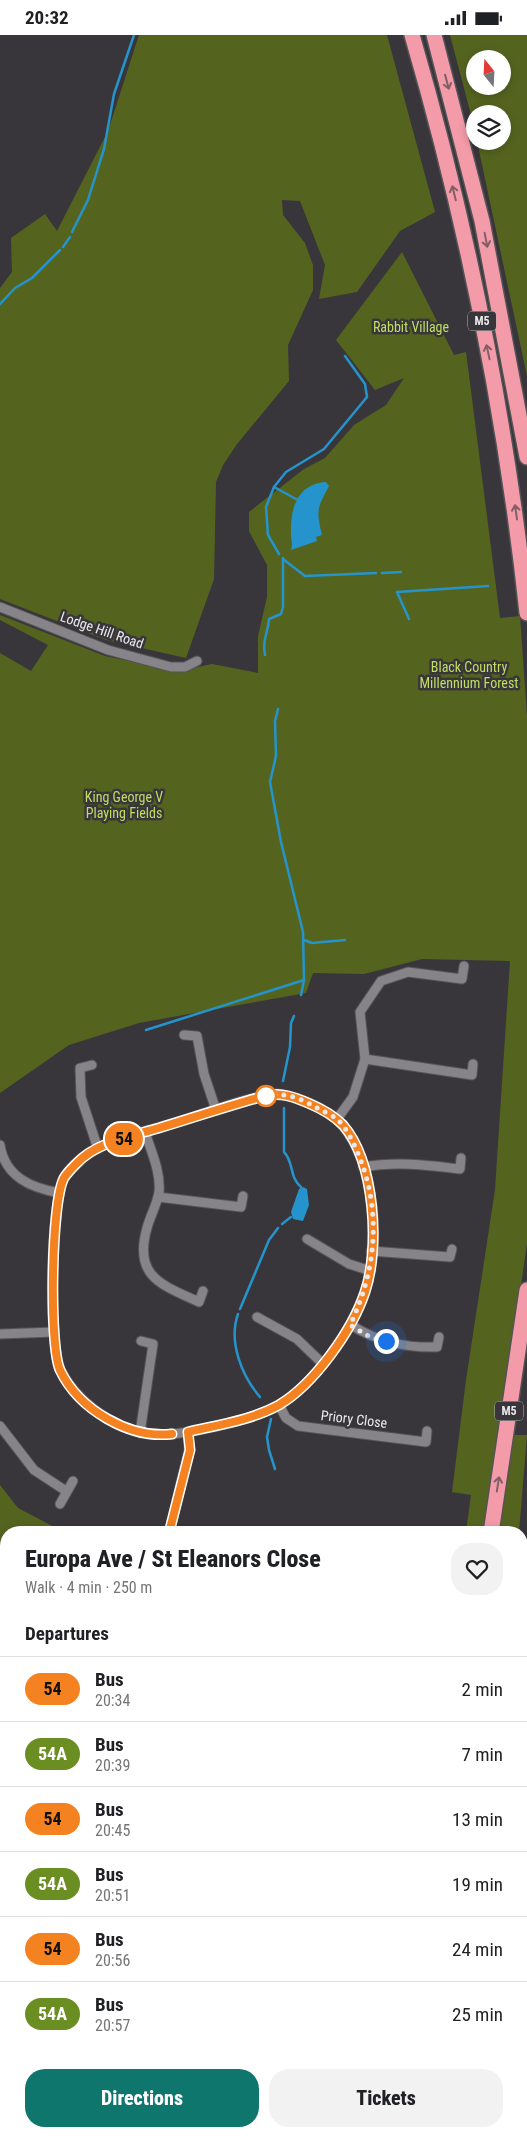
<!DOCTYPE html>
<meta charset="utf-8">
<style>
:root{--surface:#fff;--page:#f2f2f2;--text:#202124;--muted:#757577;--line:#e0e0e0;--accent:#0f766e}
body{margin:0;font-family:"Roboto Condensed",sans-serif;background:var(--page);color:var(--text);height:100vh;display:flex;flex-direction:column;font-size:19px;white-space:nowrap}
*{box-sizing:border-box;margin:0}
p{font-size:16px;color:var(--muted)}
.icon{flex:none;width:28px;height:28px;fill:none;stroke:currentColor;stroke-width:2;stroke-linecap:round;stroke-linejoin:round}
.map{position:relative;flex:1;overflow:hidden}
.side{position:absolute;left:0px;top:1491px;width:528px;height:611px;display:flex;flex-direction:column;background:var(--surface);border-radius:20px 20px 0 0;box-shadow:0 2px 8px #0003}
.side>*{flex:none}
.badge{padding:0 10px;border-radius:16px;font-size:18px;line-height:32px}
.needle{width:32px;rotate:342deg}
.buttons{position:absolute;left:466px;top:15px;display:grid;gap:10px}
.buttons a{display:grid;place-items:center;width:45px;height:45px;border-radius:50%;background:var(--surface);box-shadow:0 2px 8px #0003;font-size:25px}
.you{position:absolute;width:25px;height:25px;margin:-12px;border:4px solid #fff;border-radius:50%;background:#1a73e8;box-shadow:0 0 0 8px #1a73e833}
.map>.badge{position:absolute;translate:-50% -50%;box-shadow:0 0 0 2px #fff}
h2{padding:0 25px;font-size:19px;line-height:45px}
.round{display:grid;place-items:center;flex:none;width:52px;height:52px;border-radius:20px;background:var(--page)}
.overview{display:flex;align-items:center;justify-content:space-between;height:85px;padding:0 25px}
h1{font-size:24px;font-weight:800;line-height:38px}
.primary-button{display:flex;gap:10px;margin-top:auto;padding:10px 25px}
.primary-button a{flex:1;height:58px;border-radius:20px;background:var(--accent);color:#fff;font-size:20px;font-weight:800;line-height:58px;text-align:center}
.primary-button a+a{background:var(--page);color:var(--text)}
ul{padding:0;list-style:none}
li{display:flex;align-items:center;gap:15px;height:65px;padding:0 25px;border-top:1px solid var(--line)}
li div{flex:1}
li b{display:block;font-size:19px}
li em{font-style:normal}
li .badge{min-width:55px;font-weight:700;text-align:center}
.status{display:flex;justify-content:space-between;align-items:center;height:35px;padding:0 25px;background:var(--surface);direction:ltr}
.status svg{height:14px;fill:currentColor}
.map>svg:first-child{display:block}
.green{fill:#54641f;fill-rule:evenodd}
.water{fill:#2594cc}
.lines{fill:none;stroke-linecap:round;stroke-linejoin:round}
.stream{stroke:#2594cc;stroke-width:2.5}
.minor-casing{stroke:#545356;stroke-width:11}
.tertiary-casing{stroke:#545356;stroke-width:12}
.trunk-casing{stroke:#545356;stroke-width:16}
.motorway-casing{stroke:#545356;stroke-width:18}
.minor{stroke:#868389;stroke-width:9}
.tertiary{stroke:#868389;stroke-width:10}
.trunk{stroke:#de96a2;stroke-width:14}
.motorway{stroke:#f49ba9;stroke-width:15}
.oneway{stroke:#845e67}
.line-casing{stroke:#fff;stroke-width:11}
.line{stroke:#f58220;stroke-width:8}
.walk{stroke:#e9e8eb;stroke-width:5;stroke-dasharray:0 9}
.stop-dot{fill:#fff;stroke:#f58220;stroke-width:2.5}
.labels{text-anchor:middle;stroke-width:5;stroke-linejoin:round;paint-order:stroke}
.shield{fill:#39363b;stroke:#b4b3b6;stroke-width:1}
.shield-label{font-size:12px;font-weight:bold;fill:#e9e8eb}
.park-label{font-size:14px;fill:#c0de5f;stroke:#39363b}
.street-label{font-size:14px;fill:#e9e8eb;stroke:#39363b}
</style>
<div class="status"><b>20:32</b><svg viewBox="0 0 49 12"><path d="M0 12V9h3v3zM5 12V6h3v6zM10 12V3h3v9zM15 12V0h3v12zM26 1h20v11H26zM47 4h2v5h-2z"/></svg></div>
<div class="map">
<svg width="527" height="2102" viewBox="0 0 527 2102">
<rect width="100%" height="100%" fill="#39363b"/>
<g class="green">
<path d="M139,0H387L435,177L400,196L357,257L319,264L325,230L300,166L282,165L283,180L305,208L313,230V255L288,310L289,346L237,409L223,430L216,447L214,544L186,623L106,605L0,564V253L12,237L11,203L45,179L57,196L108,96Z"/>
<path d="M450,0H527V341L477,106H502V79H475V95ZM475,24H502V51H475Z"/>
<path d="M402,217L454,320L466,317L500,583L520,581L527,681V1208L486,1497H466L471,1460L452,1457L466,1345L495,1155L510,926L422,924L364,939L313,938L306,958L139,988L69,1010L0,1058V618L31,636L48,610L0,585V580L105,621L179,636L212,629L258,638V601L267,562V530L249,496V477L304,434L325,423L354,390L386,370L404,343L375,355L336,305Z"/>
<path d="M513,1400H527L519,1497L497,1498Z"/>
<path d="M0,1450L18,1473L64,1497L6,1498V1513L0,1511Z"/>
</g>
<g class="water">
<path d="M326,447L329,451C317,474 316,474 322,500L316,502L317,506L291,515C293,509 291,505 291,499C290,474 297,449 326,447Z"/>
<path d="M303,1152L307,1154L309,1170L303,1186L293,1184L291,1177L299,1154Z"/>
</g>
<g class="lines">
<g class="stream">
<path d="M72,197L88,165L98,133L104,114L114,59L134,0"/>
<path d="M63,212L70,202"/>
<path d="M0,269L15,253L32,243L60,215"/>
<path d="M274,452L296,464"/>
<path d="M279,519L268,500L266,472L274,452L286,437L324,414L367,362L365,349L345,321"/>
<path d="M283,524L305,541L376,538"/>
<path d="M382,538L401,537"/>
<path d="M409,584L397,557L488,551"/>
<path d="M265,620C262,604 268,599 269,584L281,579L283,572V523"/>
<path d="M278,674L275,686L276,721L270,747L281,807L303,897L304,945L301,960"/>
<path d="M304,905L312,908L345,905"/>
<path d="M146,995L304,945"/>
<path d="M283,1046L290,1012L291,988L294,981"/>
<path d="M284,1073V1117C294,1127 289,1142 301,1152"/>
<path d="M282,1189L291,1182"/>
<path d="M240,1274L269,1205L278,1193"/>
<path d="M238,1279C228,1307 242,1341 260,1362"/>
<path d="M271,1384L267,1402L269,1415L275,1434"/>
</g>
<defs>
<g id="minor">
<path d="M0,572L108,615L171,632H185L197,626"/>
<path d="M184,1000L197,1001L204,1039L216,1075"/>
<path d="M365,1024L472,1040L473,1029"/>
<path d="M92,1030L80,1033L81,1062L98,1114"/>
<path d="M278,1059C299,1062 330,1074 344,1092C375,1133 381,1208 365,1256C352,1296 315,1348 279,1370C260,1381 234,1387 213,1392C188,1397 164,1403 139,1397C109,1390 75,1364 61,1336C48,1310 51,1173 63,1145C65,1139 72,1132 76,1128C100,1104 153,1095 185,1085C215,1075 246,1062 278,1059Z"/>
<path d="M337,1084L353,1062L365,1024L360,977L381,946L408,937L462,944L464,931"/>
<path d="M145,1097C151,1116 161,1137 159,1157C157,1170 150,1181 147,1193C133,1242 162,1250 199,1267L203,1256"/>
<path d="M0,1110C5,1142 31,1153 60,1158"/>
<path d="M363,1132C396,1126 427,1130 460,1134L461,1123"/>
<path d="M158,1162L241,1172L243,1161"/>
<path d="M307,1204L349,1229L371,1236"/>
<path d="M371,1216L450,1222L452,1214"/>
<path d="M257,1282L297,1304L323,1329"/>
<path d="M351,1290C378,1307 405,1313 437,1312L439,1302"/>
<path d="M0,1299L54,1297"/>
<path d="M279,1370L286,1383L298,1391L426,1407L427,1396"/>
<path d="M0,1391L34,1435L66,1456"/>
<path d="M140,1398L153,1309L141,1306"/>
<path d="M60,1469L73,1446"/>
<path d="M169,1498L189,1415L188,1397"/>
<path d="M0,1685L6,1689"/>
<path d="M0,1745L6,1731"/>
<path d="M0,1963L6,1968"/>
<path d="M0,1978L6,1972"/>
<path d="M145,2096L152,2102"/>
<path d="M299,2096L300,2102"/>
</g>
<path id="tertiary" d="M0,1888L6,1886"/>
<g id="trunk">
<path d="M0,1521L6,1524"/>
<path d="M0,1539L6,1542"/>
<path d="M521,1647L527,1650"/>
<path d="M521,1864L527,1870"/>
</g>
<g id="motorway">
<path d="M412,0C467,189 506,382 527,578"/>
<path d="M434,0L482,186L527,422"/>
<path d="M491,1498L527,1255"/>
<path d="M521,1612L527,1544"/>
<path d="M521,1844L527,1779"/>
<path d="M521,2063L527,2015"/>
<path d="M461,2102L462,2096"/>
<path d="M480,2102L481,2096"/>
<path d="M499,2102L500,2096"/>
<path d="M517,2102V2096"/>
</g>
</defs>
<use href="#minor" class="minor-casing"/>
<use href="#tertiary" class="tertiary-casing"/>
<use href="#trunk" class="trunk-casing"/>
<use href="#motorway" class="motorway-casing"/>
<use href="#minor" class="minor"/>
<use href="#tertiary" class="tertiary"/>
<use href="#trunk" class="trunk"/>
<use href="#motorway" class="motorway"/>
</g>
<defs><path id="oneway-shaft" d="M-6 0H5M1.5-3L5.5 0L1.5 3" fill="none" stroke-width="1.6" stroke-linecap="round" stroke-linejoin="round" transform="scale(1.25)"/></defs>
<g class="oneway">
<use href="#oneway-shaft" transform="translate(447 47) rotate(75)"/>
<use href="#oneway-shaft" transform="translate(454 158) rotate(-104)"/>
<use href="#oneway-shaft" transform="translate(486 205) rotate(79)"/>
<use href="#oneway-shaft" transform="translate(488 317) rotate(-102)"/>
<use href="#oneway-shaft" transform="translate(516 477) rotate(-98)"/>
<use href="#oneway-shaft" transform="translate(498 1449) rotate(-81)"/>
</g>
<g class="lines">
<defs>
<path id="line" d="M169,1498L190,1415L188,1397C218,1390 252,1385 279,1370C314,1349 352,1296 365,1257C380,1213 375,1127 343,1090C334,1081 320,1073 308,1068C294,1062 283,1058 268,1060C231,1070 195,1082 159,1093C132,1101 96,1107 76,1129C72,1133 67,1138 64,1143C51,1167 49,1310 60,1335C79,1375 130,1404 172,1399"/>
</defs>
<use href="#line" class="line-casing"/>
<use href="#line" class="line"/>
<path class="walk" d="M266,1061C283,1056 302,1064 317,1073C323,1076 331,1080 337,1084C346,1092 352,1105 357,1116C382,1174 377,1234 350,1290L372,1303L386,1306"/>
</g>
<circle class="stop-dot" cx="266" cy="1061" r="10"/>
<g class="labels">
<g class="shield">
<rect x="468" y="276.5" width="28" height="19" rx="4"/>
<rect x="495" y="1366.5" width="28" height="19" rx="4"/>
</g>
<g class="shield-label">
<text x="482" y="290">M5</text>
<text x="509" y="1380">M5</text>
</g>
<g class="park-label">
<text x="411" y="297">Rabbit Village</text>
<text x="469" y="637">Black Country<tspan x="469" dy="16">Millennium Forest</tspan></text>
<text x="124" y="767">King George V<tspan x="124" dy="16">Playing Fields</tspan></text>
</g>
<g class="street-label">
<text transform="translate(102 595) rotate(19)" y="5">Lodge Hill Road</text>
<text transform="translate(354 1384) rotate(7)" y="5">Priory Close</text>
</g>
</g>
</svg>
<div class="buttons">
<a><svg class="needle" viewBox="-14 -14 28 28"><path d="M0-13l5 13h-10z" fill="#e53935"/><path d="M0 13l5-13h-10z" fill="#757577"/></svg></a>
<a><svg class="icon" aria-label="layers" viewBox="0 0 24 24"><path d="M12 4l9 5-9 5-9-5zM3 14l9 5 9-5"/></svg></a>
</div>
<div class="you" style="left:386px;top:1306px"></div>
<b class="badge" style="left:124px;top:1104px;background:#f58220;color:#111">54</b>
<section class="side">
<div class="overview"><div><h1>Europa Ave / St Eleanors Close</h1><p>Walk · 4 min · 250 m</p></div><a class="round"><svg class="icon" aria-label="heart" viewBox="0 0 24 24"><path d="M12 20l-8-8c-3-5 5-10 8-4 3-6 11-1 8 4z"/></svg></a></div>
<h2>Departures</h2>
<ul>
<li><span class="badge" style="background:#f58220;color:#111">54</span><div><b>Bus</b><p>20:34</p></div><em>2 min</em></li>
<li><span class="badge" style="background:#6b8e23;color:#fff">54A</span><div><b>Bus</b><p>20:39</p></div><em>7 min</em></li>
<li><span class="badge" style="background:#f58220;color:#111">54</span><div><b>Bus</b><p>20:45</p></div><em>13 min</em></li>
<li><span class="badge" style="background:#6b8e23;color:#fff">54A</span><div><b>Bus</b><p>20:51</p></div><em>19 min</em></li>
<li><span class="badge" style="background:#f58220;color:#111">54</span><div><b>Bus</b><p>20:56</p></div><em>24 min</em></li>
<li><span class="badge" style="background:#6b8e23;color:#fff">54A</span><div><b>Bus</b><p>20:57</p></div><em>25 min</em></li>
</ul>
<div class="primary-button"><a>Directions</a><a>Tickets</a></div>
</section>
</div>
